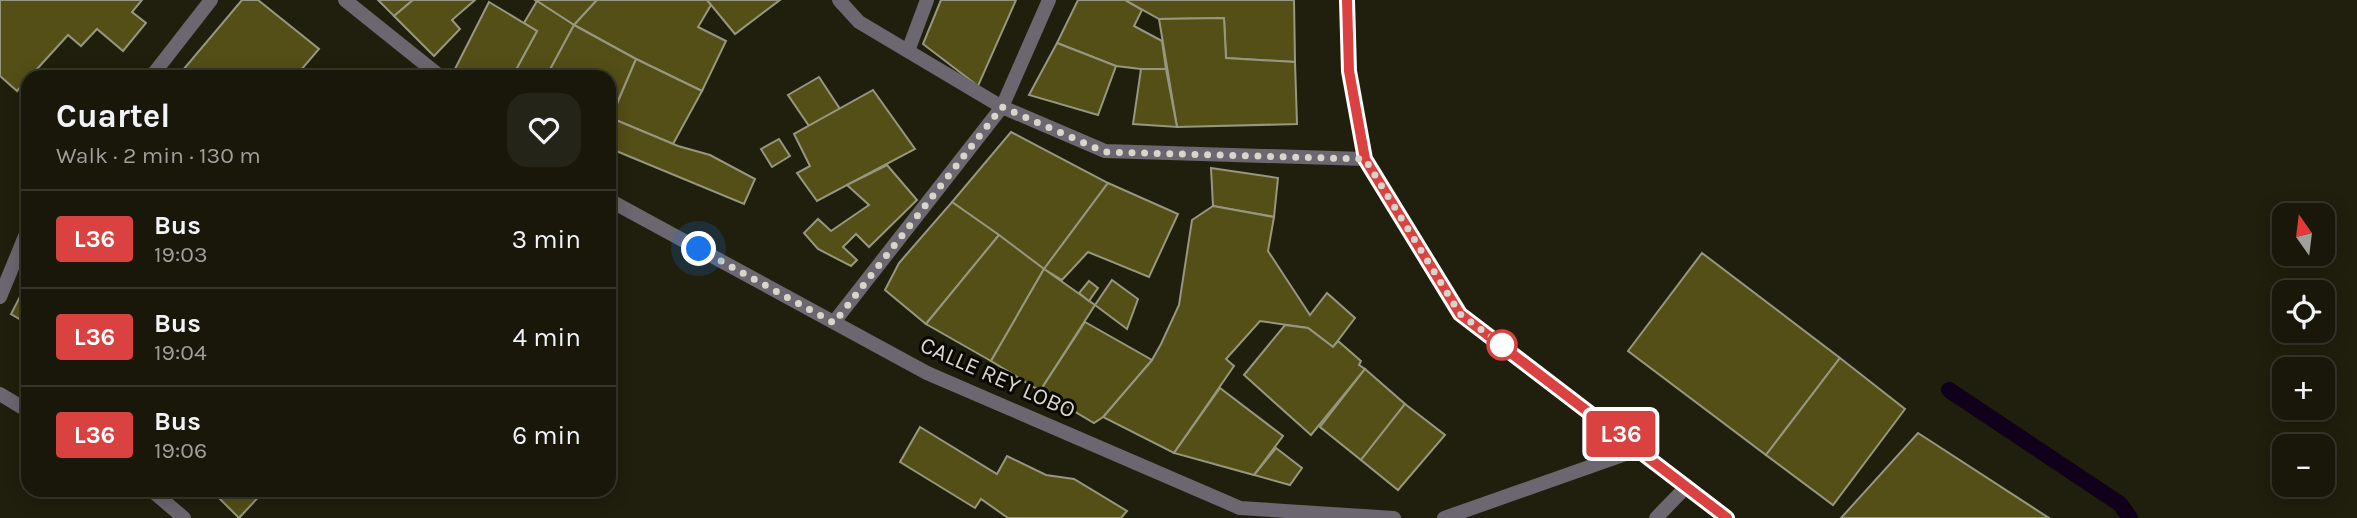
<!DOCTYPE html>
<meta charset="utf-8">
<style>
:root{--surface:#18170a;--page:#252418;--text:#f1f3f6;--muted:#9f9f9c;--line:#36362b}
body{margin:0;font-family:Karla,sans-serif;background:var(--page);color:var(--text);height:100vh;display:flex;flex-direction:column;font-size:26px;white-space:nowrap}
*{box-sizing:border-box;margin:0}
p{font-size:23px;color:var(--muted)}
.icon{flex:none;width:38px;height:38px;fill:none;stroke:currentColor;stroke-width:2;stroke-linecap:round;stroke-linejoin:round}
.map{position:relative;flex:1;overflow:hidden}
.side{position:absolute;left:21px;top:70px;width:595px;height:427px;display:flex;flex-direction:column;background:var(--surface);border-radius:21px;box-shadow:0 4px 18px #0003,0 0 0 2px var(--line)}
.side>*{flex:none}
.badge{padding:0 14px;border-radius:5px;font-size:24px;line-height:46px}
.needle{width:46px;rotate:346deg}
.controls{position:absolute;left:2272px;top:203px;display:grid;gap:14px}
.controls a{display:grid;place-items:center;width:63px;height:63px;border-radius:14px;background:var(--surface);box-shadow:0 4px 18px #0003,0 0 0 2px var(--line);font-size:35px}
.you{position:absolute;width:35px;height:35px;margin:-18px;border:5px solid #fff;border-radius:50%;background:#1a73e8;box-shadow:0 0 0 10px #1a73e833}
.map>.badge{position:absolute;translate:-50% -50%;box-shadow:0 0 0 4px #fff}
.round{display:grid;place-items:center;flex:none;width:74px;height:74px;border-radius:21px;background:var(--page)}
.overview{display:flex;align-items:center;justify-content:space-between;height:119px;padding:0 35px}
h1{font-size:33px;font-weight:700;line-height:52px}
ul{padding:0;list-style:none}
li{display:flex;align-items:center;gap:21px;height:98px;padding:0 35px;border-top:2px solid var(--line)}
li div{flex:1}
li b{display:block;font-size:26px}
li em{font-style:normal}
li .badge{min-width:77px;font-weight:700;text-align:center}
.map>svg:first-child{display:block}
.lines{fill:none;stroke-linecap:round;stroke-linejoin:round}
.stream{stroke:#10001b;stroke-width:16}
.building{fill:#544f17;stroke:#979680;stroke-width:2}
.pedestrian{stroke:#6b666f;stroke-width:14}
.minor{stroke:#6b666f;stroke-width:14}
.line-casing{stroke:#fff;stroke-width:16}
.line{stroke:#da4241;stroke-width:10}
.walk{stroke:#d7d6cb;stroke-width:7;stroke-dasharray:0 12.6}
.stop-dot{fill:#fff;stroke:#da4241;stroke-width:3.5}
.labels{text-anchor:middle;stroke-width:6;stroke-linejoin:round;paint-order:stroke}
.street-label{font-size:23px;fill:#d7d6cb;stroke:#090803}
</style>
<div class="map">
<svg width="2357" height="518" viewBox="0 0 2357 518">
<rect width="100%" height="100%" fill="#201f0d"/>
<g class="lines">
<path class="stream" d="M1949,390L2120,504L2130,518"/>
</g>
<g class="building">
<path d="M0,0H142L132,12L146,23L123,51L97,29L81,46L68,35L17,91L0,76Z"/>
<path d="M242,0H258L319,49L295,77H177Z"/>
<path d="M378,0H413L394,16Z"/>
<path d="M413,0H475L452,20L460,29L434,56L394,16Z"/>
<path d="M535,0H597L574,25Z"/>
<path d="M597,0H707L711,5L698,27L726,41L702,91L636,59L574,25Z"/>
<path d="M707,0H780L735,34Z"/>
<path d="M941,0H1016L978,86L923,44Z"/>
<path d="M1078,0H1125L1142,10L1134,26L1162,41L1166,69H1141L1116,66L1057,43Z"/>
<path d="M1125,0H1294L1295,62L1226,58L1224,18L1159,19Z"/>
<path d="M537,1L574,25L546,77H512L537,31L524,23Z"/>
<path d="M489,2L537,31L512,77H468L455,69Z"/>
<path d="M1224,18L1226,58L1295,62L1297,124L1177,127L1159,19Z"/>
<path d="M574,25L636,59L609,122V77H546Z"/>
<path d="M1057,43L1116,66L1098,115L1029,95Z"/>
<path d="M636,59L702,91L673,144L611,118Z"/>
<path d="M1141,69H1166L1177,127L1133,124Z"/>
<path d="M819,77L840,109L809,126L788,95Z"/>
<path d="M873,90L915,149L817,201L797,173L810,166L794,134Z"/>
<path d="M611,118L678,146L710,155L755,179L744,204L609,148Z"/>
<path d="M1011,132L1108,183L1044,269L952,202Z"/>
<path d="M779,139L790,156L772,167L761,149Z"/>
<path d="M887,165L917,200L869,247L856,234L843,247L857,260L851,266L818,249L804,233L818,219L831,231L869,205L847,185Z"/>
<path d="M1211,168L1278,178L1274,217L1213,206Z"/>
<path d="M1108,183L1178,214L1149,277L1088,252L1062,280L1044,269Z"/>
<path d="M952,202L999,235L926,324L885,290L899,263Z"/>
<path d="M1213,206L1274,217L1268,251L1310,315L1327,293L1355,318L1333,347L1308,328L1260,321L1226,359L1234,366L1174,453L1103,417L1152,360L1161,344L1179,305L1192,220Z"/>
<path d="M999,235L1044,269L991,361L926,324Z"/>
<path d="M1702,253L1840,358L1766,455L1628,351Z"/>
<path d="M1044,269L1095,305L1040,391L991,361Z"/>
<path d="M1112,280L1138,299L1127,329L1095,305Z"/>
<path d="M28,281V324L11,314Z"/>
<path d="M1089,281L1098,288L1089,301L1079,293Z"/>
<path d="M1085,322L1152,360L1103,417L1094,423L1040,391Z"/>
<path d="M1285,325L1308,328L1333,347L1338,341L1361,361L1359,365L1365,369L1311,435L1244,375Z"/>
<path d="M1840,358L1905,409L1833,505L1766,455Z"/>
<path d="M1365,369L1405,404L1361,460L1320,427Z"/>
<path d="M1220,388L1283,436L1254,475L1174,453Z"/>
<path d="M1405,404L1445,435L1398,490L1361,460Z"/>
<path d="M920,427L997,474L1007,456L1046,475L1074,479L1127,511L1121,518H1008L981,499L975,508L900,462Z"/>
<path d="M1918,433L2049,518H1841Z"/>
<path d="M1276,448L1302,468L1290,485L1254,475Z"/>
<path d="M211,490H265L239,518Z"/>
</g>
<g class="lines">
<g class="pedestrian">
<path d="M839,0L859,22L1002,107"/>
<path d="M908,51L927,0"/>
<path d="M1656,518L1687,486"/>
</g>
<g class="minor">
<path d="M345,0L441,77"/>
<path d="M1347,0L1349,71L1365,159L1460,314L1728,518"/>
<path d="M151,77L211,0"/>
<path d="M1002,107L1105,151L1365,159"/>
<path d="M609,200L927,373L1240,508L1394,518"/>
<path d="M0,297L28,229"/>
<path d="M834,322L1002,107L1049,0"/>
<path d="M0,394L28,411"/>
<path d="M151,490L184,518"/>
<path d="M1444,518L1640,449"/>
</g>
</g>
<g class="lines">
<defs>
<path id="line" d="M1347,0L1349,71L1365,159L1460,314L1727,518"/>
</defs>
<use href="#line" class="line-casing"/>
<use href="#line" class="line"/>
<path class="walk" d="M699,249L834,323L1002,107L1105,152L1365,159L1460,314L1502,345"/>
</g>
<circle class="stop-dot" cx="1502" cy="345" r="14"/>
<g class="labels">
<g class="street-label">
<text transform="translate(998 377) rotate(24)" y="8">CALLE REY LOBO</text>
</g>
</g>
</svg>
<div class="controls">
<a><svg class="needle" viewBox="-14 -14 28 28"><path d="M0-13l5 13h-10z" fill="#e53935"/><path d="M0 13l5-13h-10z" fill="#9f9f9c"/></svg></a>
<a><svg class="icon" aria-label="locate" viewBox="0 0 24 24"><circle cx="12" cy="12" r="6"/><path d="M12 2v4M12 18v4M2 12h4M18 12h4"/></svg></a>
<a>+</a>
<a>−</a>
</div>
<div class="you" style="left:699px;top:249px"></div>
<b class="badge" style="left:1621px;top:434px;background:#da4241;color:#fff">L36</b>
<section class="side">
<div class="overview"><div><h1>Cuartel</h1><p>Walk · 2 min · 130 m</p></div><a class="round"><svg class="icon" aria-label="heart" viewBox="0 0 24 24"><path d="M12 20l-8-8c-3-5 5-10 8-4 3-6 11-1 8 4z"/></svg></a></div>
<ul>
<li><span class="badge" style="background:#da4241;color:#fff">L36</span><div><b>Bus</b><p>19:03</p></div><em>3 min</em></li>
<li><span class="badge" style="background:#da4241;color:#fff">L36</span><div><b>Bus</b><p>19:04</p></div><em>4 min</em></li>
<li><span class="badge" style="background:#da4241;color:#fff">L36</span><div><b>Bus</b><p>19:06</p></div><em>6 min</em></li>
</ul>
</section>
</div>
